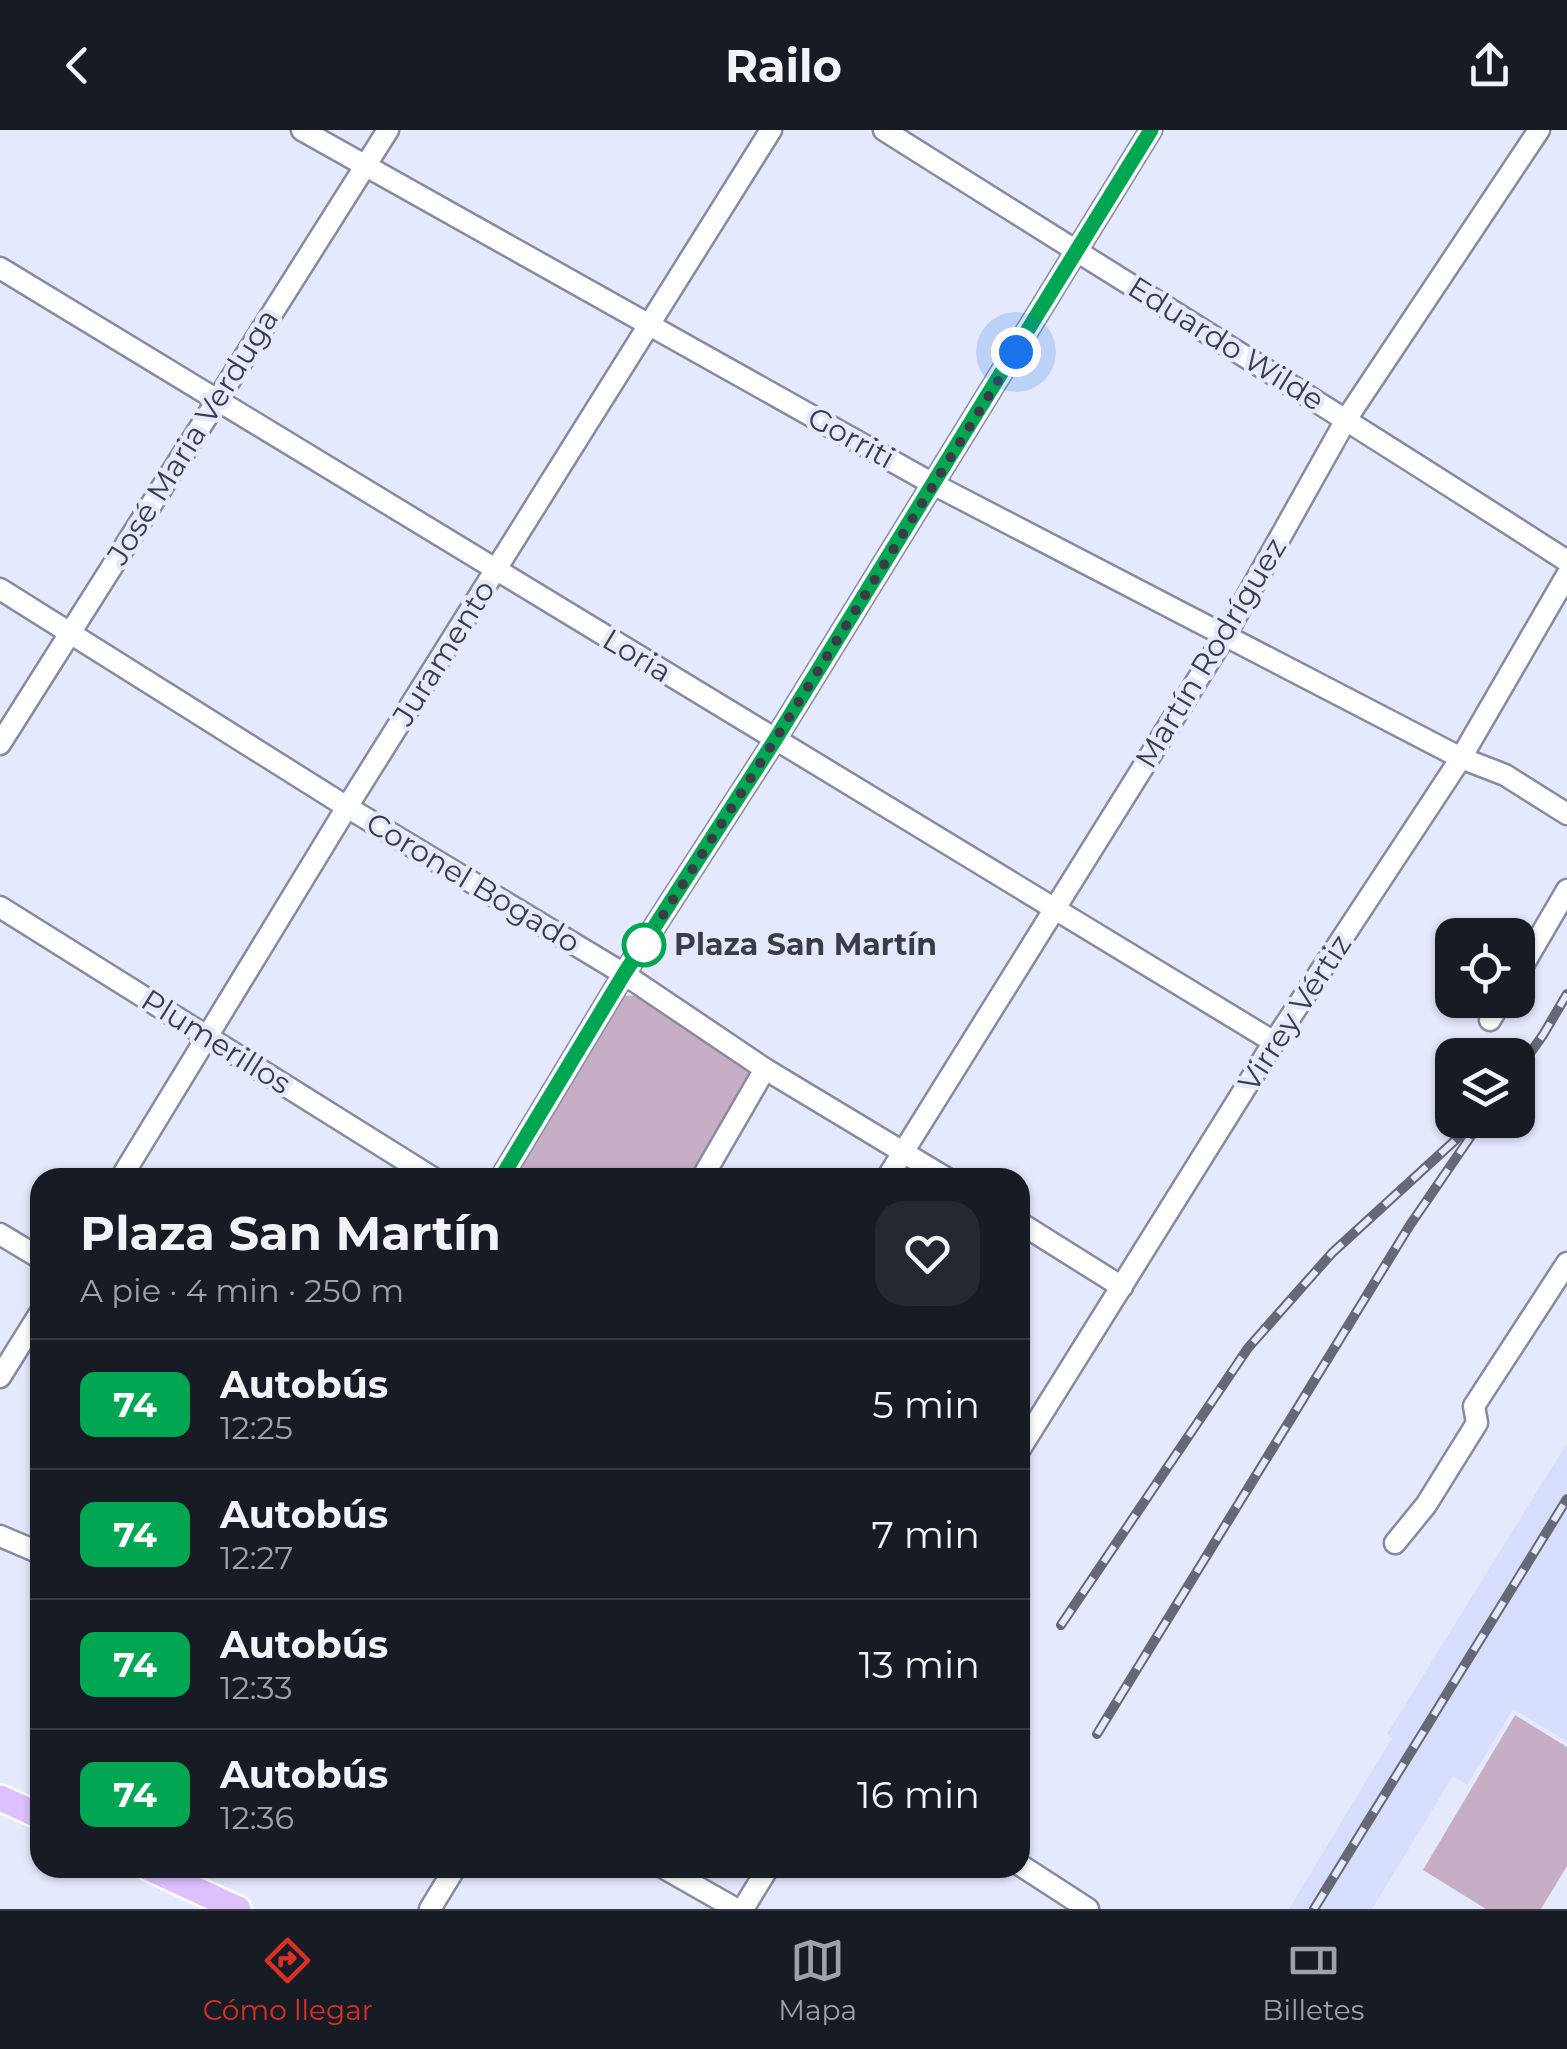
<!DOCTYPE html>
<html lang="es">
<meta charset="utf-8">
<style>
:root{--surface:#171b24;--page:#242831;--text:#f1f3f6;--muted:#9ea1a6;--line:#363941;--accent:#d93025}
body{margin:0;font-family:Montserrat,sans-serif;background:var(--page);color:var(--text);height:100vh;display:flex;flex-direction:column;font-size:38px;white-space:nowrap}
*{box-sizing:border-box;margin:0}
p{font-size:32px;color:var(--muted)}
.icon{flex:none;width:55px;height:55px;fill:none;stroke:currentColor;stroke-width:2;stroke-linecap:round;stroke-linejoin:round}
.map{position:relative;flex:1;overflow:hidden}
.details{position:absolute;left:30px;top:1038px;width:1000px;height:710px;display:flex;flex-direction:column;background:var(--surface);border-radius:30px;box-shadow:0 2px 8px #0004}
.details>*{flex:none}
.badge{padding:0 20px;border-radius:15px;font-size:35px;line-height:65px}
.controls{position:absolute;left:1435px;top:788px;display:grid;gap:20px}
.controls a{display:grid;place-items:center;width:100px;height:100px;border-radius:20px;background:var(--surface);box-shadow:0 2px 8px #0004;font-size:50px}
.you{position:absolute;width:50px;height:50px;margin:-25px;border:8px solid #fff;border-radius:50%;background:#1a73e8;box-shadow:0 0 0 15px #1a73e833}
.map>.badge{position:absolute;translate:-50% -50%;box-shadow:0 0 0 5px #fff}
.round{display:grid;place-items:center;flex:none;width:105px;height:105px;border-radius:30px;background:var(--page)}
.summary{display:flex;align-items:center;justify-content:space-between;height:170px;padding:0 50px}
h1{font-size:48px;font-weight:700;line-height:75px}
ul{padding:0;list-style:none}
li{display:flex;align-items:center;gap:30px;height:130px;padding:0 50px;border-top:2px solid var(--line)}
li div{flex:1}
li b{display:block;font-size:38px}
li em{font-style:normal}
li .badge{min-width:110px;font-weight:700;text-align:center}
header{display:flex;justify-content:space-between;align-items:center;height:130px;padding:0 50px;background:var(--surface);font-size:45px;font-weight:700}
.tab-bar{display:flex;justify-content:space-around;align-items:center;height:140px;border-top:2px solid var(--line);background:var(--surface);font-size:28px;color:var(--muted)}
.tab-bar a{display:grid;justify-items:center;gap:5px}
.tab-bar .selected{color:var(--accent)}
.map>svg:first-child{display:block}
.built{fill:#d7ddfd}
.green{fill:#c8aec5}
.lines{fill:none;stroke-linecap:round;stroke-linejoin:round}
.minor-casing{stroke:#878ba2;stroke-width:25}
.major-casing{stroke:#fff;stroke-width:30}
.minor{stroke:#fff;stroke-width:20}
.major{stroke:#dcc1fe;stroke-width:25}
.rail-casing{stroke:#666975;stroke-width:10}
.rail{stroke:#e5e9fd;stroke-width:6;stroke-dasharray:19;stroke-linecap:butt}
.line-casing{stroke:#fff;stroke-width:22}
.line{stroke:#00a651;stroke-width:15}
.walk{stroke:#3a3c46;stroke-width:10;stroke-dasharray:0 18}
.stop-dot{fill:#fff;stroke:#00a651;stroke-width:5}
.labels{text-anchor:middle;stroke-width:9;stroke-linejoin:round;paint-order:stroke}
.street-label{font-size:30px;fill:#3a3c46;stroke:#e5e9fd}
.stop-label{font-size:30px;font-weight:bold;fill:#3a3c46;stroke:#e5e9fd;text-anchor:start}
</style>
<header><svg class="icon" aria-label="back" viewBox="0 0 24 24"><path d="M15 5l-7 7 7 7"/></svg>Railo<svg class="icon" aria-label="share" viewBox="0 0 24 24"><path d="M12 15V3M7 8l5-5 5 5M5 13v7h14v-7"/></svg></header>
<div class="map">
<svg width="1567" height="1779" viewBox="0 0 1567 1779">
<rect width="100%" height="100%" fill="#e5e9fd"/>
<path class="built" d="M1567,1313V1611L1513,1579L1467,1655L1453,1646L1372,1779H1289L1392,1608L1387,1604Z"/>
<g class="green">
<path d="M639,865L752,942L690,1047L514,1048L623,866Z"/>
<path d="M1515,1585L1567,1617V1736L1541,1779H1486L1423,1740Z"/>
</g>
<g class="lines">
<defs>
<g id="minor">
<path d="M302,0L933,354L1461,628L1505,645L1567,684"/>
<path d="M884,0C1112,144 1341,285 1567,431"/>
<path d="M0,138L1274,912"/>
<path d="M0,459L347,677L624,844L765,939L946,1048"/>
<path d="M0,614L388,0"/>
<path d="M0,777L433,1048"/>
<path d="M1518,844L1567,760"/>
<path d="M1490,890L1502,870"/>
<path d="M121,1048L347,677L771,0"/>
<path d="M501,1048L624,844L775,610L1151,0"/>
<path d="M702,1048L765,939"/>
<path d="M887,1048L1226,504L1347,288L1539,0"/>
<path d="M1020,1093L1122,1157"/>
<path d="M0,1104L40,1128"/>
<path d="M0,1247L40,1183"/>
<path d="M1020,1319L1274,912L1461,628L1567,445"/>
<path d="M0,1406L40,1423"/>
<path d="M1395,1413L1426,1375L1477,1293L1474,1276L1567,1133"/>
<path d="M1020,1735L1088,1779"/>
<path d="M664,1738L736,1779"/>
<path d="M430,1779L455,1738"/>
<path d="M743,1779L768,1738"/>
</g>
<g id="major">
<path d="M0,1668L40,1686"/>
<path d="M149,1738L238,1779"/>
</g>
</defs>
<use href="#minor" class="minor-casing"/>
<use href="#major" class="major-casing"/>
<use href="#minor" class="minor"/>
<use href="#major" class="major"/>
<defs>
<g id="rail">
<path d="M1518,940L1543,905L1567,864"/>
<path d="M1061,1495L1248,1218L1332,1123L1462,1004"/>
<path d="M1097,1604L1410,1095L1482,990"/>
<path d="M1314,1779L1567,1369"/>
</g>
</defs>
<use href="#rail" class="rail-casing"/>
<use href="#rail" class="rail"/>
</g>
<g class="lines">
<defs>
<path id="line" d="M501,1048L624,844L775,610L1151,0"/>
</defs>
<use href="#line" class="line-casing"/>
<use href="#line" class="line"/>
<path class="walk" d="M644,815L775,610L1016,222"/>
</g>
<circle class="stop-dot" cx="644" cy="815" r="20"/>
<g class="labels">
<g class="street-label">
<text transform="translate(1226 214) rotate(32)" y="10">Eduardo Wilde</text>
<text transform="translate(193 307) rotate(-58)" y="10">José Maria Verduga</text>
<text transform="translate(851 308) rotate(29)" y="10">Gorriti</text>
<text transform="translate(444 523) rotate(-58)" y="10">Juramento</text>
<text transform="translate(1211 523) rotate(-59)" y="10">Martín Rodríguez</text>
<text transform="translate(637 526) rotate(31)" y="10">Loria</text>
<text transform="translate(473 753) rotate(31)" y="10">Coronel Bogado</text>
<text transform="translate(1295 883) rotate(-57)" y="10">Virrey Vértiz</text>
<text transform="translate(216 912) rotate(32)" y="10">Plumerillos</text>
</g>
<g class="stop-label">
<text x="674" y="825">Plaza San Martín</text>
</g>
</g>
</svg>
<div class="controls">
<a><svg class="icon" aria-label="locate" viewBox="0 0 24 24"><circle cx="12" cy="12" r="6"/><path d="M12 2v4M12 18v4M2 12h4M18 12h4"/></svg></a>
<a><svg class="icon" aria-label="layers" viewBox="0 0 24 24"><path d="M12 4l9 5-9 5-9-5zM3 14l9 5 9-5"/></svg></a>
</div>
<div class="you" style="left:1016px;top:222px"></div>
<section class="details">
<div class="summary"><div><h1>Plaza San Martín</h1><p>A pie · 4 min · 250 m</p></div><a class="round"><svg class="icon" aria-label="heart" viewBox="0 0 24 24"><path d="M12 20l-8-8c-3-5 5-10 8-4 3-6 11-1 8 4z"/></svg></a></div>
<ul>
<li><span class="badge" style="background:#00a651;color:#fff">74</span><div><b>Autobús</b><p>12:25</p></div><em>5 min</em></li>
<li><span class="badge" style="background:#00a651;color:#fff">74</span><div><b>Autobús</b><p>12:27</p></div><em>7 min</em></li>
<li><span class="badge" style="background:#00a651;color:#fff">74</span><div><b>Autobús</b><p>12:33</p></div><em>13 min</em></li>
<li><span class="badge" style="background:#00a651;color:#fff">74</span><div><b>Autobús</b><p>12:36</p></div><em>16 min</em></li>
</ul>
</section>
</div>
<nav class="tab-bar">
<a class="selected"><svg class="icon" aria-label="directions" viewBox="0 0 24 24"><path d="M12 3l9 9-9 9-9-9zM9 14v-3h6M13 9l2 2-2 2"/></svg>Cómo llegar</a>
<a><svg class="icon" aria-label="map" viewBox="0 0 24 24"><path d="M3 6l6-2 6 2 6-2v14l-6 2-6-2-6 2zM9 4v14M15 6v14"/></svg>Mapa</a>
<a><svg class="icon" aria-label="tickets" viewBox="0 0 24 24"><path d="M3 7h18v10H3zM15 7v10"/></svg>Billetes</a>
</nav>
